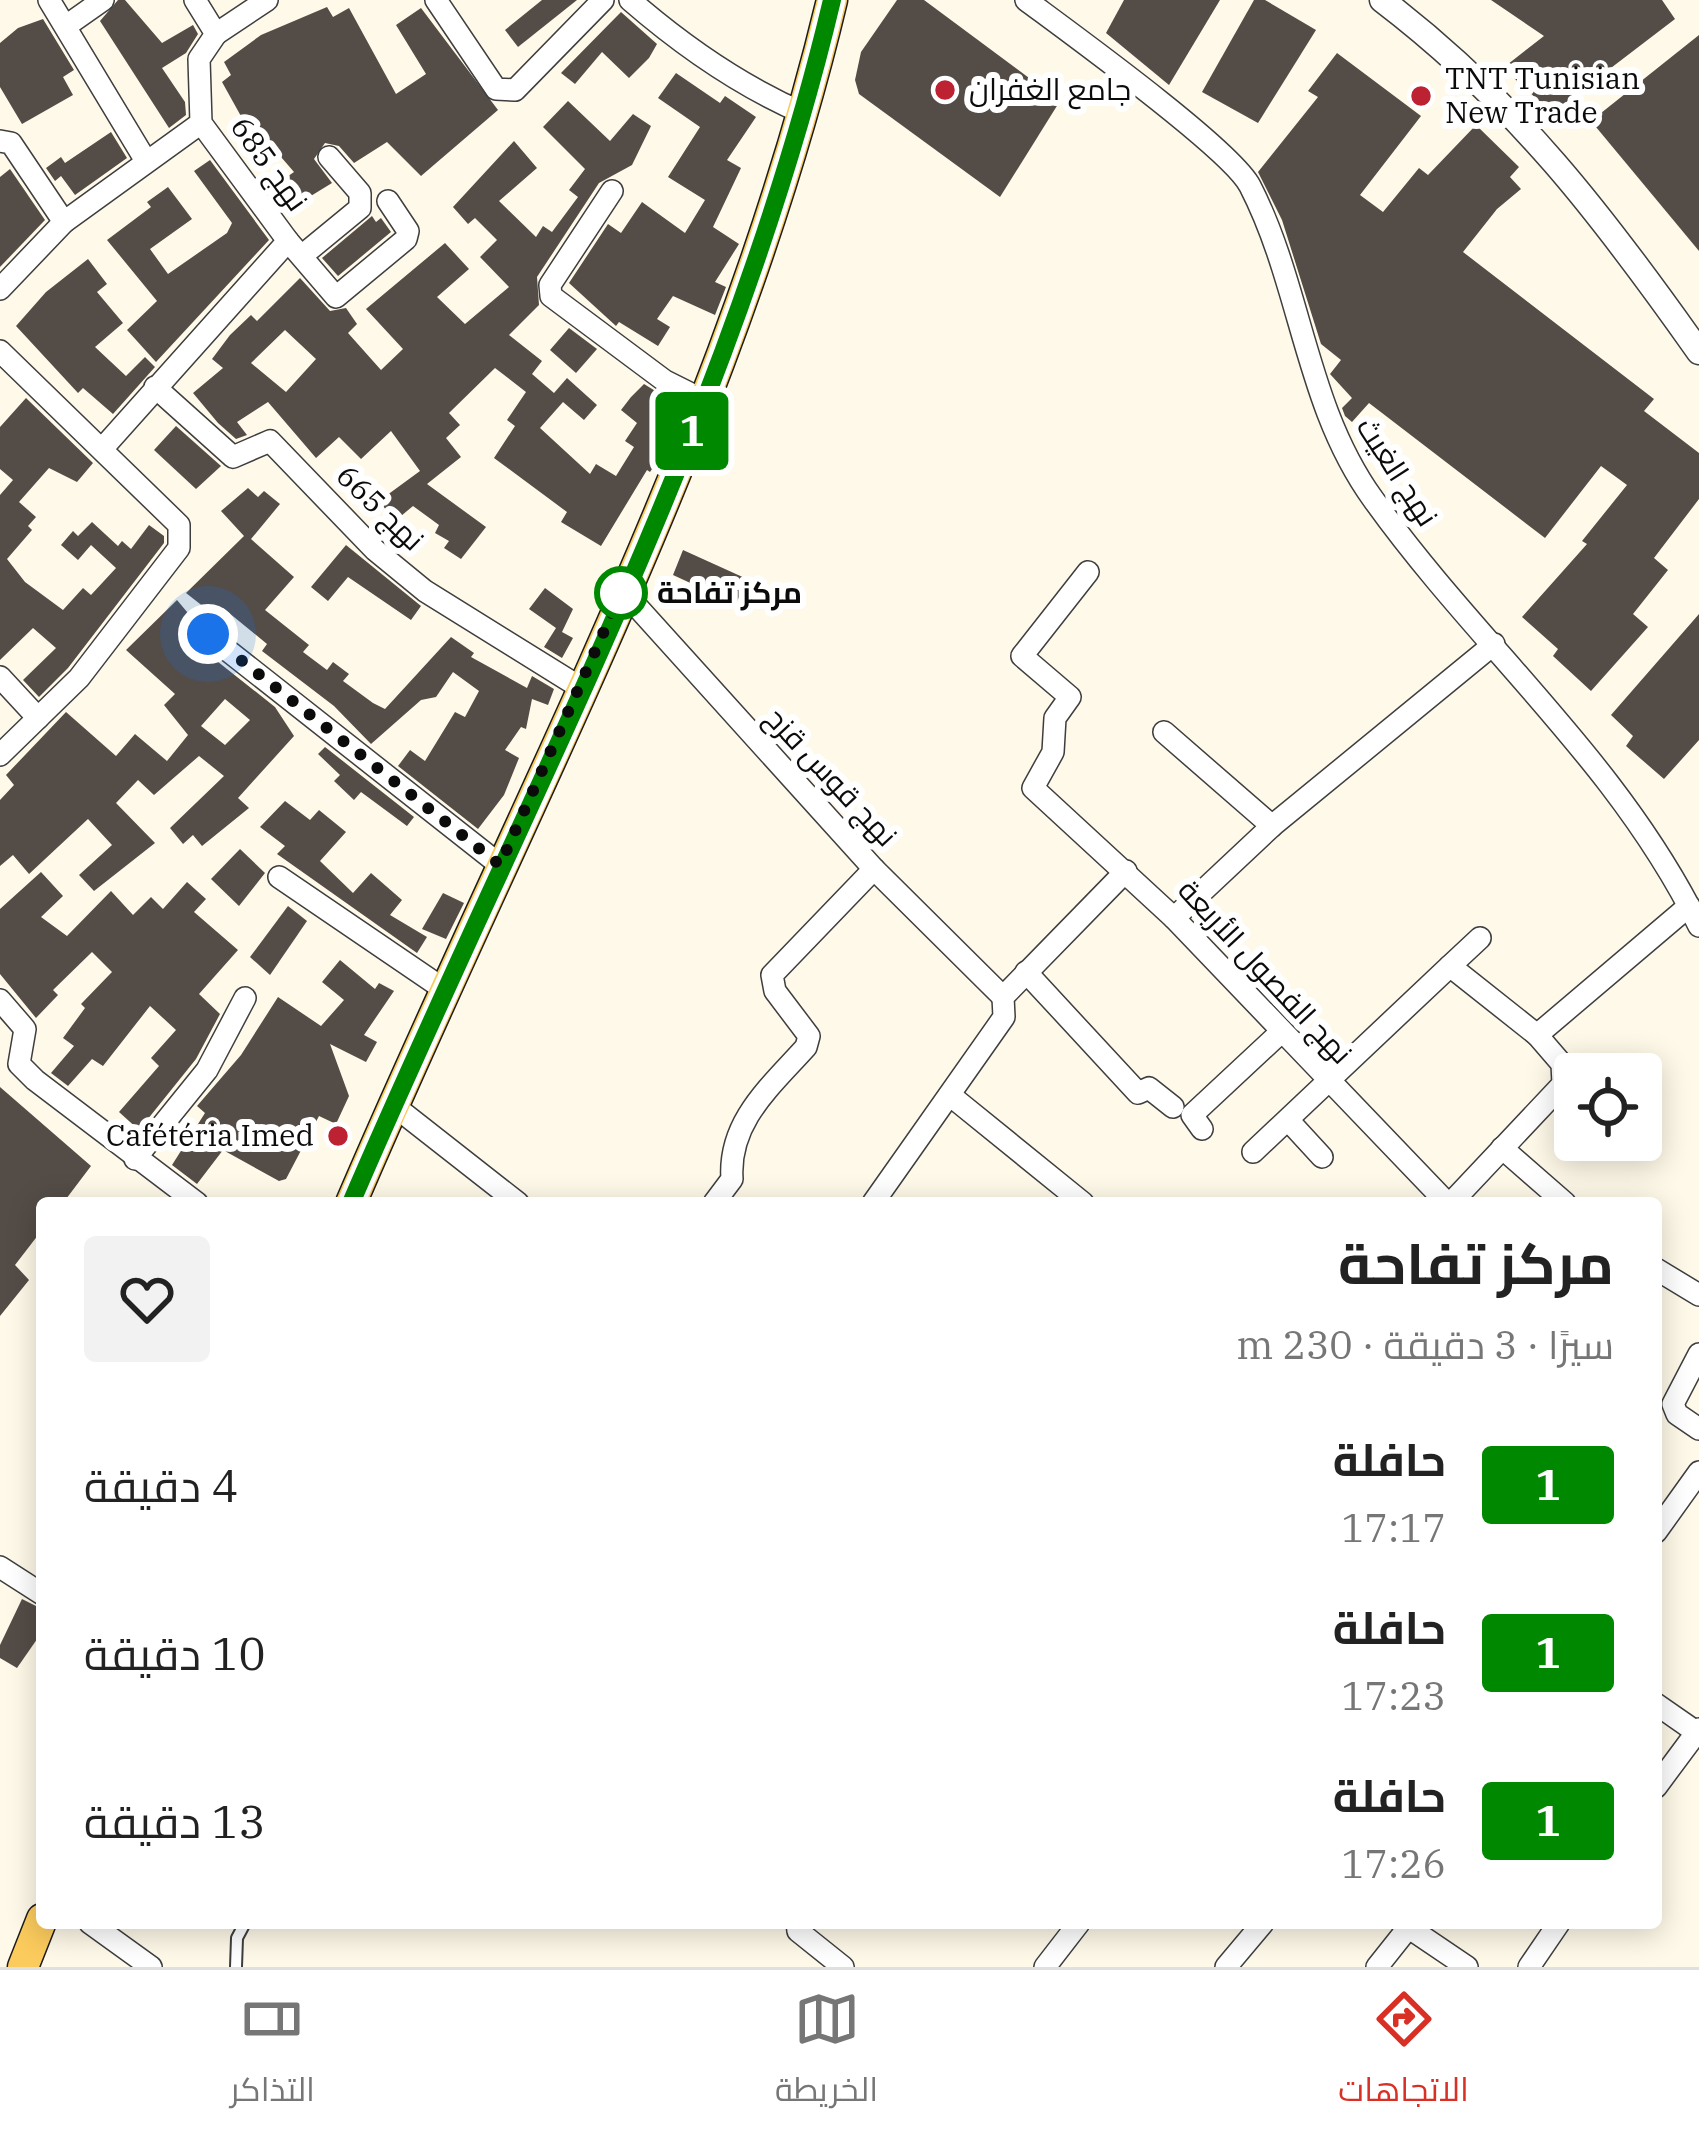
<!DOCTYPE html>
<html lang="ar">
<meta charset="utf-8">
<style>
:root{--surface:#fff;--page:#f2f2f2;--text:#222;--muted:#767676;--line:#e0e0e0;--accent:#d93025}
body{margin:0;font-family:"IBM Plex Serif",Cairo,serif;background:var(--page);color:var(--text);direction:rtl;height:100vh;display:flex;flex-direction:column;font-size:45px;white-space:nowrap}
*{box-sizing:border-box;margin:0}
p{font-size:39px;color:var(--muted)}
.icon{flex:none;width:66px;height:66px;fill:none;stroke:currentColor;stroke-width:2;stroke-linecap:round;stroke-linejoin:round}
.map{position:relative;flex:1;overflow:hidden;direction:ltr}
.drawer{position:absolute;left:36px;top:1197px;width:1626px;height:732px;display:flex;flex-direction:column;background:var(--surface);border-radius:12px;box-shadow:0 6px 30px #0003;direction:rtl}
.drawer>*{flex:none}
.badge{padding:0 24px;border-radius:9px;font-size:42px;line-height:78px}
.fabs{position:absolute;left:1554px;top:1053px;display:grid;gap:24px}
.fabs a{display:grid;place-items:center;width:108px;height:108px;border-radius:12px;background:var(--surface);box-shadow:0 6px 30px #0003;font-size:60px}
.you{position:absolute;width:60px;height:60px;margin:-30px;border:9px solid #fff;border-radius:50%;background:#1a73e8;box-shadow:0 0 0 18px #1a73e833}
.map>.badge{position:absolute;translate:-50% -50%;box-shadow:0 0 0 6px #fff}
.round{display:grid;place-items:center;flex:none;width:126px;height:126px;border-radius:12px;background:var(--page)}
.overview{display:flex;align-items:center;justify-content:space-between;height:204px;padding:0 48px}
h1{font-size:57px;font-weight:700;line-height:90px}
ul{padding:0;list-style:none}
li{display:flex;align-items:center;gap:36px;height:168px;padding:0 48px}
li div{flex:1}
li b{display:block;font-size:45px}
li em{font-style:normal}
li .badge{min-width:132px;font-weight:700;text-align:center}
.menu{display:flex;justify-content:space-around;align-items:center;height:168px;border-top:3px solid var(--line);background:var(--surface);font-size:33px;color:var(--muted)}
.menu a{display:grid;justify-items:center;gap:6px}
.menu .current{color:var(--accent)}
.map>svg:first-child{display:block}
.building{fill:#544c47;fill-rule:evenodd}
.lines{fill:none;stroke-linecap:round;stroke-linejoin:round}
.service-casing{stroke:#3e3e3e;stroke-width:14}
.minor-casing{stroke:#3e3e3e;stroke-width:24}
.tertiary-casing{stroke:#3e3e3e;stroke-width:27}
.primary-casing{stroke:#1c1c1c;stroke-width:33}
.service{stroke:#fff;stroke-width:10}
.minor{stroke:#fff;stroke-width:21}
.tertiary{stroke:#fff;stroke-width:24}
.primary{stroke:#fbcb5d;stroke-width:30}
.line-casing{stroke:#fff;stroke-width:27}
.line{stroke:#080;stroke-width:18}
.walk{stroke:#0b0b0b;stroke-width:12;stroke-dasharray:0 21.6}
.poi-dot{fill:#bd2233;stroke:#fff;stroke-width:4.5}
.stop-dot{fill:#fff;stroke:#080;stroke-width:6}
.labels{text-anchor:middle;stroke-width:12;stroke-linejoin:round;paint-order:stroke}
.poi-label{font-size:30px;fill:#0b0b0b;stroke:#fff;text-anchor:start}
.street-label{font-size:30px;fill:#0b0b0b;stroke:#fff}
.stop-label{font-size:30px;font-weight:bold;fill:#0b0b0b;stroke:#fff;text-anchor:start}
</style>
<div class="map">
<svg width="1699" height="1967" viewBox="0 0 1699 1967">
<rect width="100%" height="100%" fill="#fff9e9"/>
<g class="building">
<path d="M118,0H125L162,43L193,25L198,34L186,53L162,68L185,102L186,115L169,128L100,21Z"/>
<path d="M542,0H577L518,47L505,30Z"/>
<path d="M897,0H924L1060,101L1000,197L859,94L855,80L861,52Z"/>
<path d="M1124,0H1220L1169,85L1106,33Z"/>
<path d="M1254,0H1265L1316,30L1258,123L1202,92Z"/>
<path d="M1491,0H1662L1675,19L1552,113L1503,68L1544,36Z"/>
<path d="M327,7L333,17L349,8L396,94L426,74L396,25L421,8L498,110L421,176L387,142L354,163L339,146L325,143L314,159L332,183L301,202L284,179L294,172L275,150L265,156L247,127L222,82L231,75L224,62L261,35Z"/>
<path d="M621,12L657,44L649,58L629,78L602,52L575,84L561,73Z"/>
<path d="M43,19L74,70L63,77L73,95L22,124L0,87V43L18,28Z"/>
<path d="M1699,35V251L1591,121Z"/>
<path d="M1337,53L1421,116L1360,195L1383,212L1419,168L1428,175L1476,125L1519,167L1510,177L1521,189L1497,209L1463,252L1654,399L1644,411L1699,453V499L1654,558L1668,570L1633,614L1648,627L1591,691L1553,656L1558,649L1522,617L1587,544L1582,541L1627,485L1601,466L1545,538L1369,403L1352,422L1345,416L1342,408L1352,398L1330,374L1341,360L1321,344L1282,220L1258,172L1318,97L1308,91Z"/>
<path d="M676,73L720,103L725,96L756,117L727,160L741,168L713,227L739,244L715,282L726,287L715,315L673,296L657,319L670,327L658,346L619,322L616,326L569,283L608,224L621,233L642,202L685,233L705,200L668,177L700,127L658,98Z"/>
<path d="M568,101L610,141L633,114L651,126L632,165L599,183L537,277L539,305L509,335L542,361L532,374L554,393L567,378L597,405L584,420L563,402L540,428L590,474L596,464L616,476L634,447L625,441L637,423L621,410L631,397L644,384L670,400L658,417L666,424L655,440L665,447L662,454L650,472L647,470L601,546L561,522L567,512L494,458L515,426L507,420L526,392L495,368L449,413L460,425L446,438L461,457L427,484L486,527L461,559L444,548L449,541L435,533L439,525L413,506L395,521L379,501L420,471L391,431L361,459L339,437L316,458L268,402L237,422L247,435L236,439L218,423L193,393L223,368L212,359L230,335L251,315L257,321L300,278L330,311L346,308L357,324L348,333L381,370L403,349L366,309L445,243L469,269L437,297L465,324L509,287L480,257L497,240L475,218L468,224L453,207L514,141L537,168L499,201L536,237L543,226L552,232L578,197L569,190L585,169L543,127ZM285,330L316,359L286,392L251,363Z"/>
<path d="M111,132L127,158L75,195L61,176L55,181L46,168L61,157L65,163Z"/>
<path d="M210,160L269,240L156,362L127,330L157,301L107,240L151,207L147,202L168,187L192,219L150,249L168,274L227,233L232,223L194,171Z"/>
<path d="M10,169L45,220L0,267V177Z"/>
<path d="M372,216L376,222L381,218L391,232L338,276L322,258Z"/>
<path d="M88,259L107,284L97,292L123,323L95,347L126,376L145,357L155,367L113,414L83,388L78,393L16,326L46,292Z"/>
<path d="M569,328L597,349L576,373L550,350Z"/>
<path d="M26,398L93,463L77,482L49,468L19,502L36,517L28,526L32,530L7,559L25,582L63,610L83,588L91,595L116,568L91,545L78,560L61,545L73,531L78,536L92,522L118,546L122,541L131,549L149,525L164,536V543L68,668L39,697L23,680L56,648L33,628L0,660V495L13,480L0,469V427Z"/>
<path d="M176,426L221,466L196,489L154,450Z"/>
<path d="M248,488L258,497L264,491L280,504L251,539L294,577L265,610L309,645L303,652L327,670L333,662L349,674L343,681L373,703L385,709L451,637L474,653L471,657L527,688L532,676L554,689L548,705L532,699L526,729L521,727L505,750L519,758L504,795L478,829L398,766L410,750L425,761L455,712L465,717L479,691L453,672L436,697L421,700L371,744L334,706L262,651L267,644L223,608L209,611L186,593L244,536L221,511Z"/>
<path d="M346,545L421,606L411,620L348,577L328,601L311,587Z"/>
<path d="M683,550L747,579L736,604L673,575Z"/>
<path d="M545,588L573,609L562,632L573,638L562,658L544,647L556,628L529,609Z"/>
<path d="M177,600L198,625L190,635L198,646L275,707L294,736L238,798L249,808L202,846L193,835L183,844L170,828L224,776L199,756L154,795L138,780L116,803L155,843L94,891L79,875L112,845L88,819L29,874L13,855L0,866V800L14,785L6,775L66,712L116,756L135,734L167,761L188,735L164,705L175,694L126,650ZM225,699L250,720L225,745L201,726Z"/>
<path d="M1699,614V740L1664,779L1626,746L1633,736L1611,715Z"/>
<path d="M325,747L414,817L407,826L361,792L354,800L334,781L340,775L318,754Z"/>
<path d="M285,801L310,820L319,810L346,832L320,861L353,893L371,873L402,900L390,915L427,937L417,953L277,854L285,846L260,827Z"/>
<path d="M240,849L265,873L239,906L211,879Z"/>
<path d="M41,872L63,896L41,917L67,936L111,891L133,915L151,897L163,909L187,882L206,899L194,912L238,950L199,994L220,1014L196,1059L139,1130L119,1112L159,1066L151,1058L176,1030L150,1006L103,1066L92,1059L68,1086L51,1073L74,1046L63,1038L85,1008L81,1004L112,972L92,952L53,990L58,995L36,1018L0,974V909Z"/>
<path d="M443,893L464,903L446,939L422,929Z"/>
<path d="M288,906L307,921L270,975L250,957Z"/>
<path d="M340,960L375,989L379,983L394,991L364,1035L377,1042L366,1062L330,1044L349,1096L336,1124L319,1116L286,1179L279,1181L223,1150L197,1184L172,1165L205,1113L197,1106L241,1055L278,997L321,1026L344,1000L322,982Z"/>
<path d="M0,1087L91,1166L63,1203H42V1230L15,1265L29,1280L0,1316Z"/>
<path d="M22,1599L42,1609V1632L17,1668L0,1658V1645Z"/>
</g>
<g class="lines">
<defs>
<path id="service" d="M236,1967L237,1938L245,1923"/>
<g id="minor">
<path d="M49,0L146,161"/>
<path d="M436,0L496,89L515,90L603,0"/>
<path d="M630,0C683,46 740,86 805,114"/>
<path d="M1026,0C1069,32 1231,149 1250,186C1302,287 1305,405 1373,499C1478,646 1618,761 1699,926"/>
<path d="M66,26L103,0"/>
<path d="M216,34L267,0"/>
<path d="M0,141L11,143L64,222"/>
<path d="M612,191L550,285L551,296L665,381L705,401"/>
<path d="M288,241L336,297L406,239L408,231L388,201"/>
<path d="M304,254L360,208V193L329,157"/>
<path d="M0,289L64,222L201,123"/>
<path d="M0,351L179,525V548L79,678L0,755"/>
<path d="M155,387L233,457L270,441L375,550L425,591L581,688"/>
<path d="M102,449L288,241L201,123L199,59L216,34L195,0"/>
<path d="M1088,572L1022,656L1070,697L1055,718L1053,752L1033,788L1174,918L1447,1203"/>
<path d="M622,590L874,869L1003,997"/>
<path d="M208,635L500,865"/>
<path d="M0,677L38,718"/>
<path d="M1164,732L1272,826"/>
<path d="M279,877L445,990"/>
<path d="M1174,918L1272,826L1494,644"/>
<path d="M1450,966L1480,938"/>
<path d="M1026,972L1138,1093L1149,1088L1173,1107"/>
<path d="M0,1000L25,1029L19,1064L35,1080L197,1203"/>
<path d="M951,1096L1083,1203"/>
<path d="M393,1105L518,1203"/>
<path d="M1288,1120L1322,1157"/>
<path d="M1202,1129L1192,1115L1280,1033"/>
<path d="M1502,1148L1565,1203"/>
<path d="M1253,1152L1450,966L1537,1035"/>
<path d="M135,1159L207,1070L245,998"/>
<path d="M714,1203L732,1179C728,1122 770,1087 806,1047L809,1036L775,991L772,975L874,869"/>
<path d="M873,1203L1004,1017L1003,997L1126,871"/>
<path d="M1451,1203L1563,1084L1562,1064L1537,1035L1689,906"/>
<path d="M1656,1269L1699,1295"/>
<path d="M1699,1354L1673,1404L1677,1414L1699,1429"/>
<path d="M1656,1532L1699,1472"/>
<path d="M0,1567L42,1594"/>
<path d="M1656,1704L1699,1734"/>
<path d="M1656,1787L1699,1729"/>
<path d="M90,1923L151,1967"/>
<path d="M797,1923L798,1931L843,1967"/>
<path d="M1402,1923L1467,1967"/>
<path d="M1045,1967L1079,1923"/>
<path d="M1226,1967L1263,1923"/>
<path d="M1377,1967L1408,1928"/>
<path d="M1529,1967L1559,1923"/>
</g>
<path id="tertiary" d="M1382,0C1516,102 1603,216 1699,352"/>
<g id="primary">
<path d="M351,1203C520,807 732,421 832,0"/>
<path d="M23,1967L42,1919"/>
</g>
</defs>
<use href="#service" class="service-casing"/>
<use href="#minor" class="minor-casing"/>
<use href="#tertiary" class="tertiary-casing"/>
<use href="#primary" class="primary-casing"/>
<use href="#service" class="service"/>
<use href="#minor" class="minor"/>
<use href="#tertiary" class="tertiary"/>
<use href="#primary" class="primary"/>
</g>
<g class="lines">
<defs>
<path id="line" d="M351,1203C520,809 733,419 832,0"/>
</defs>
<use href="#line" class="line-casing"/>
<use href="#line" class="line"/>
<path class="walk" d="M208,634L500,865L621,593"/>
</g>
<g class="poi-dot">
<circle cx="945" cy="90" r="12"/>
<circle cx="1421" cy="96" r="12"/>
<circle cx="338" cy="1136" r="12"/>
</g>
<circle class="stop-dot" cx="621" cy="593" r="24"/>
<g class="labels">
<g class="poi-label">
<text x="1445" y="89">TNT Tunisian<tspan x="1445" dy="34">New Trade</tspan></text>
<text x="969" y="100">جامع الغفران</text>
<text x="314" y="1146" text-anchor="end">Cafétéria Imed</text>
</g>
<g class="street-label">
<text transform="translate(269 164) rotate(54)" y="10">نهج 685</text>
<text transform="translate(1397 472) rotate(57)" y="10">نهج الغيث</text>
<text transform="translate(380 508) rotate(44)" y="10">نهج 665</text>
<text transform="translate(831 777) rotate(47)" y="10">نهج قوس قزح</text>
<text transform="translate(1265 972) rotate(47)" y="10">نهج الفصول الأربعة</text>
</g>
<g class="stop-label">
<text x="657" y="603">مركز تفاحة</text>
</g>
</g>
</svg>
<div class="fabs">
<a><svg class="icon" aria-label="locate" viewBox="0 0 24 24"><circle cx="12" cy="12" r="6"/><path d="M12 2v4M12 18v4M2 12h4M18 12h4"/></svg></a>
</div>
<div class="you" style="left:208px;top:634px"></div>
<b class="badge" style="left:692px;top:431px;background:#080;color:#fff">1</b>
<section class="drawer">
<div class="overview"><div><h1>مركز تفاحة</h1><p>سيرًا · 3 دقيقة · 230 m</p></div><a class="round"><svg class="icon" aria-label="heart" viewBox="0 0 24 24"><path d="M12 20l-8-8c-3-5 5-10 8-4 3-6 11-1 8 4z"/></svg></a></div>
<ul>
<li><span class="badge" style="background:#080;color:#fff">1</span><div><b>حافلة</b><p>17:17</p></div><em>4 دقيقة</em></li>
<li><span class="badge" style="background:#080;color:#fff">1</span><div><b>حافلة</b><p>17:23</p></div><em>10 دقيقة</em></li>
<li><span class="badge" style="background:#080;color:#fff">1</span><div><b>حافلة</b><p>17:26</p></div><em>13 دقيقة</em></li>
</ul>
</section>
</div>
<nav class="menu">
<a class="current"><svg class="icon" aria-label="directions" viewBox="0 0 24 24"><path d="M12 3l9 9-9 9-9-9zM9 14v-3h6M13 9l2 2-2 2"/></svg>الاتجاهات</a>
<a><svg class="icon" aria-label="map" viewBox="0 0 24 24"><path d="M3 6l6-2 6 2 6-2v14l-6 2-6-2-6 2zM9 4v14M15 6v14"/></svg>الخريطة</a>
<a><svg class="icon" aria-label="tickets" viewBox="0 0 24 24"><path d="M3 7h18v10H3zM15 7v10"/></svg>التذاكر</a>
</nav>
